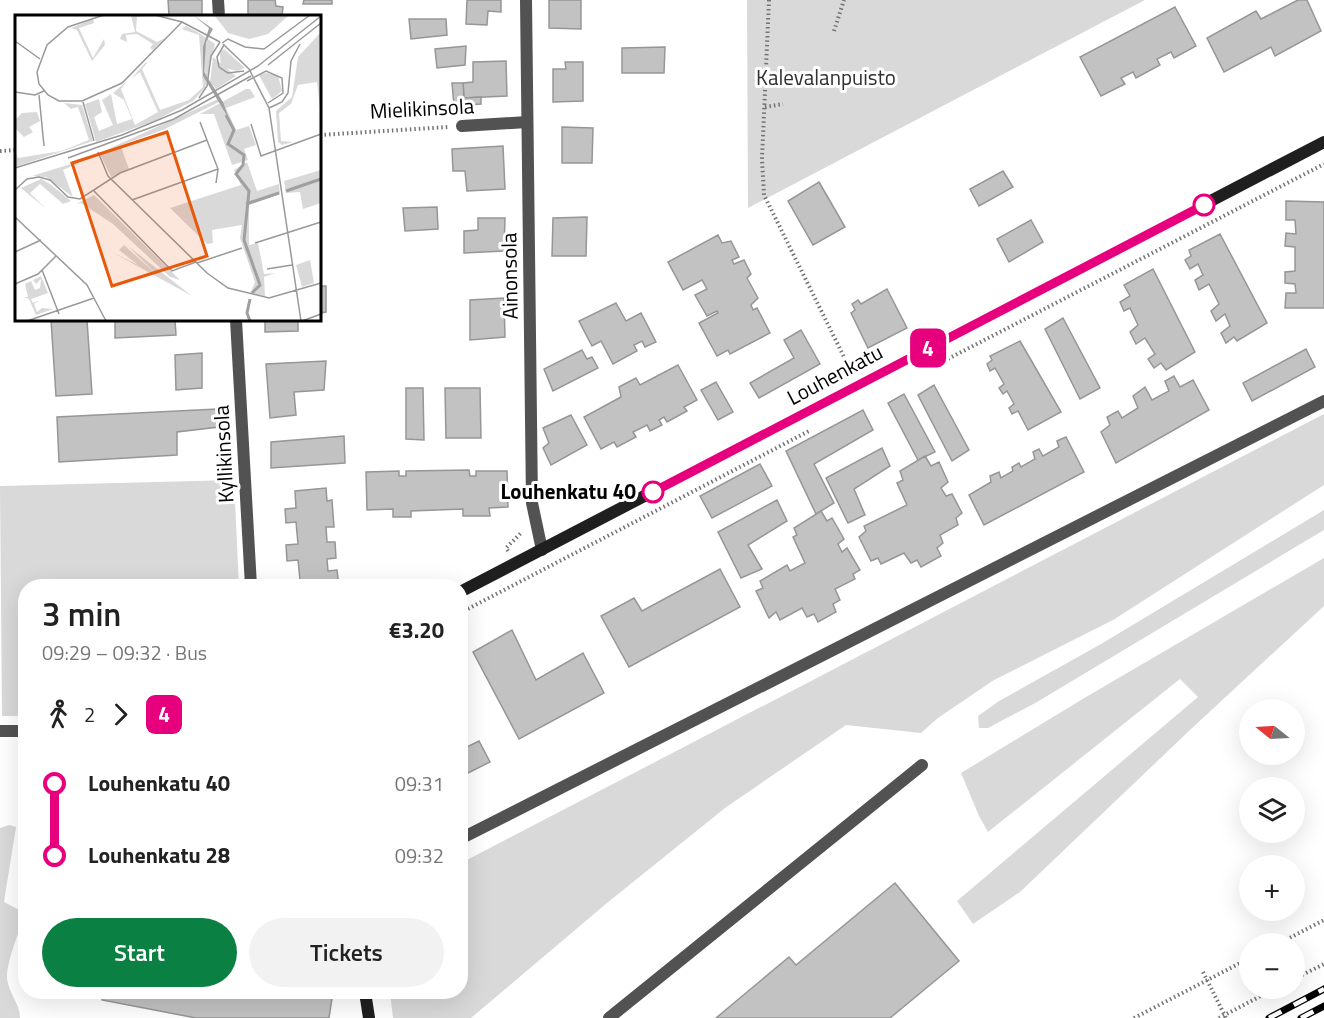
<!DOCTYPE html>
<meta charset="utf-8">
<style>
:root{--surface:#fff;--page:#f2f2f2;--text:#222;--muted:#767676;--accent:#0b8043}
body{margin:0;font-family:"Titillium Web",sans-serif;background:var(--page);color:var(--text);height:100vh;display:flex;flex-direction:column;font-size:22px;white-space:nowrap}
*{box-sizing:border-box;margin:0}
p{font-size:20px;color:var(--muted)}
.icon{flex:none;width:33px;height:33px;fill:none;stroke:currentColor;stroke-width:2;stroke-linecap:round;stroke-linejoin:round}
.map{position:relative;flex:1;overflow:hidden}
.drawer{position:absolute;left:18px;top:579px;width:450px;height:420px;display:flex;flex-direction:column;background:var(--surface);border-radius:24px;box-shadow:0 6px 24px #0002}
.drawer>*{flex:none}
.badge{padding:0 12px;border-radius:9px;font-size:21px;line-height:39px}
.needle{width:39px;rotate:288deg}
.controls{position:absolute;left:1239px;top:699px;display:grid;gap:12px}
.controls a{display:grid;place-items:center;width:66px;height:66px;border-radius:50%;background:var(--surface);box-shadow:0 6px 24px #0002;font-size:30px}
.map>.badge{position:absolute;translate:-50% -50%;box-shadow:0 0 0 3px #fff}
.legs{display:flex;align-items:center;gap:9px;height:66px;padding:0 24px;font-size:20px}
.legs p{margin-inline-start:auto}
.head{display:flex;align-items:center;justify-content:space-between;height:102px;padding:0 24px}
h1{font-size:33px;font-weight:600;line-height:45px}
.cta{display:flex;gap:12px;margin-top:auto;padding:12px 24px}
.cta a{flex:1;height:69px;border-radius:36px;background:var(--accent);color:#fff;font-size:24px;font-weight:600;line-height:69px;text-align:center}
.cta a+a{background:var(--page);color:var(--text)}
ul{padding:0 24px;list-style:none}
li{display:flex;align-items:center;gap:21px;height:72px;font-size:22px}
li i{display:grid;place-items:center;width:9px;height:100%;margin:0 8px;background:currentColor}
li i::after{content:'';width:15px;height:15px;margin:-8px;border:4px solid;border-radius:50%;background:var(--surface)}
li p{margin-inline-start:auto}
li:first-child i{background:linear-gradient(#0000 50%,currentColor 0)}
li:last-child i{background:linear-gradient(currentColor 50%,#0000 0)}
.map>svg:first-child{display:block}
.green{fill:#d9d9d9}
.building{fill:#c2c2c2;stroke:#969696;stroke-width:1.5}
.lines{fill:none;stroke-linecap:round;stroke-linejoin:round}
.path{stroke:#747474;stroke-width:4;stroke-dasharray:1.5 3;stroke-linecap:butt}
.lane{stroke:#525252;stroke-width:12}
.street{stroke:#525252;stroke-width:12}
.secondary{stroke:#1f1f1f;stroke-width:12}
.rail-casing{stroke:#000;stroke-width:7}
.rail{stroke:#fff;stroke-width:4.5;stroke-dasharray:14;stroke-linecap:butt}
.line-1-casing{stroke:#fff;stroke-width:14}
.line-1{stroke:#e6007e;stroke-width:9}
.stop-1-dot{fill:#fff;stroke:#e6007e;stroke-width:3}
.labels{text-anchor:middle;stroke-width:6;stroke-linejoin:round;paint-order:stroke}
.park-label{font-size:21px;fill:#303030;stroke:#fff}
.street-label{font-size:21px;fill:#000;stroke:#fff}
.stop-label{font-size:21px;font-weight:bold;fill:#000;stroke:#fff;text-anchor:end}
.inset-river{fill:none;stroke:#a0a0a0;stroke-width:3}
.inset-road{fill:none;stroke:#999;stroke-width:1.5}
.view{fill:#e8590c;fill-opacity:0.15;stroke:#e8590c;stroke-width:3}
.inset-edge{fill:none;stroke:#000;stroke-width:3}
</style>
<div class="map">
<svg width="1324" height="1018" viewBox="0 0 1324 1018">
<rect width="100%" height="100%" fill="#fff"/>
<g class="green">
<path d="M747,0H1145L748,208Z"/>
<path d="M1324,414V485L1113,620L994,680L938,718L921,733L846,725L725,808L607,903L471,1018H393L390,992H460L461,863Z"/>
<path d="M234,480L239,586H26L25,716H2L0,486Z"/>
<path d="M1324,510V530L1037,702L988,728H979L978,716L999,701L1101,644Z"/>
<path d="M1324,558V606L1190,730L1020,892L973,924L957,901L1198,697L1180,679L988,832L979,816L961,773L1086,697Z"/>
<path d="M9,825L16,827L4,902L25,913C20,930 7,960 7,977C8,993 20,1003 20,1018H0V828Z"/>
</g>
<g class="building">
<path d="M168,0H202V16H169Z"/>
<path d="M248,0H275L276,6L283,7L282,16H248Z"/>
<path d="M304,0H332V4H303Z"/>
<path d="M467,0H501V12L488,11L487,25L466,24Z"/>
<path d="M549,0H581V29L549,28Z"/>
<path d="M1298,0H1307L1321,31L1275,56L1271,47L1224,72L1207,38L1256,11L1261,19Z"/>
<path d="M1175,7L1196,46L1174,58L1171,52L1157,59L1160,65L1136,78L1133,72L1121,78L1125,84L1101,96L1080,57Z"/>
<path d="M409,19H446L447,35L411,39Z"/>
<path d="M466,46L465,65L437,68L435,49Z"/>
<path d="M665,47L664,73H622V48Z"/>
<path d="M506,61L507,96L464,98L463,83L473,82V62Z"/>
<path d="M565,62H583V101L553,102V69H566Z"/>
<path d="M452,83H463L464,98L481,97V104L454,106Z"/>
<path d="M562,127L593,128L592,163H562Z"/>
<path d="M503,146L505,189L467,191L465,171H453L452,149Z"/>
<path d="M1003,171L1013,187L979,206L970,189Z"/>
<path d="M819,182L845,227L813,245L788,201Z"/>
<path d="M1286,201L1324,202V308H1285L1286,293H1296L1295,284L1285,283V272L1295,271V247L1285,246L1286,233L1296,234L1295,220H1286Z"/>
<path d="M437,207L438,229L405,231L403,208Z"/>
<path d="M587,217L586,256H552L553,218Z"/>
<path d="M478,218H505L504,251L464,253V231L478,230Z"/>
<path d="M1031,220L1043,242L1009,262L997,239Z"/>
<path d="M1220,234L1267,323L1237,341L1234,337L1226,343L1221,333L1230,326L1225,314L1216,321L1211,311L1219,304L1209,284L1199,290L1195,280L1203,275L1198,264L1190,269L1185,260L1191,256L1189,250Z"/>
<path d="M718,235L722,243L731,241L739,257L732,260L734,264L744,260L751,274L747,278L758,298L751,305L753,310L757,308L770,333L730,354L728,350L717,356L699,323L718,313L717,311L707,316L695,295L707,289L702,280L683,290L668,262Z"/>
<path d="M1153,269L1195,352L1166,370L1161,363L1154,368L1148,359L1155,354L1145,338L1136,344L1130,332L1138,325L1130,308L1124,311L1120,302L1130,296L1124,285Z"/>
<path d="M320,286H326V312L320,313Z"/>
<path d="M887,289L907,328L868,348L851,313L855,310L852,304L858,300L861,304Z"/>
<path d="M504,298L505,337L470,340V300Z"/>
<path d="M616,303L626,321L641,313L656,342L645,347L642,341L634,345L637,351L613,364L601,341L592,346L579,321Z"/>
<path d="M1063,318L1100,388L1080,399L1045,329Z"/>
<path d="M51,320H87L92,394L56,396Z"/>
<path d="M115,320H175L176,335L115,338Z"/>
<path d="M265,320H298V331L265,332Z"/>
<path d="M801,330L820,364L759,398L750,383L794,358L784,340Z"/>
<path d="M1020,341L1061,412L1028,430L1018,411L1012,414L1009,408L1014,404L1007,391L1003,394L999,388L1004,384L995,368L990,371L987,364L992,360L990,356Z"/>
<path d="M1306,349L1315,367L1252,401L1243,383Z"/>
<path d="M582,350L587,359L592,357L598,368L553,391L544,369Z"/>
<path d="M202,353V388L176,390L175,355Z"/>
<path d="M326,361L324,390L294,392L296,415L270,418L266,364Z"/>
<path d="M678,365L697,400L684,407L687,411L667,422L664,417L659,420L662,425L650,431L647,425L633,432L636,437L617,447L614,442L601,449L584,417L621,397L619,387L636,378L640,385Z"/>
<path d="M1174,376L1180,387L1193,380L1209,410L1116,463L1101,432L1110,425L1107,417L1118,411L1122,418L1138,408L1133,396L1145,387L1152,400L1169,391L1165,381Z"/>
<path d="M716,382L733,412L718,420L701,390Z"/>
<path d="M934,385L969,450L952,461L918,395Z"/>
<path d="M406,388H423L424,440L406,439Z"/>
<path d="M445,388H480L481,438H446Z"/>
<path d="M904,394L935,452L918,460L888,403Z"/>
<path d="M217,409L219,427L177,432V455L59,462L57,417Z"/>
<path d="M863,410L873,430L814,464L834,503L816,514L786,451Z"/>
<path d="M571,415L587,445L551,465L543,448L549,443L543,428Z"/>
<path d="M344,436L345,463L271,468V442Z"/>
<path d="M1066,437L1084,472L984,525L969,495L991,482L990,476L999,472L1001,478L1013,471L1012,467L1019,463L1021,467L1035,459L1033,452L1039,449L1043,456L1059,447L1057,441Z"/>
<path d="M882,448L890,466L854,489L865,515L848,523L826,478Z"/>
<path d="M925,456L931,466L939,462L948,482L941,488L946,496L952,494L962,513L956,518L958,525L940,535L943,543L937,548L941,556L921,567L917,560L911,563L904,553L881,564L878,558L871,561L859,537L866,531L864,526L907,505L897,483L903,480L900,471Z"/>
<path d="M760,464L772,486L712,518L700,496Z"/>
<path d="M469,470L470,476H476V471H507L508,507L489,508L490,516H463V509L411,511V517H393V509L367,510L366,472L399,471V476H406V471Z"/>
<path d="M326,488L327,501L332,500L334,527H326L327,542H335L336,558L327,559L328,571L337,570L339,586H287V581L300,580L298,560L287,561L286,545L298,544L296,522L286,523L285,509L296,508L295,491Z"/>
<path d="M777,500L787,521L748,545L762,569L741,578L718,532Z"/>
<path d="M821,511L827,521L832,518L844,539L838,544L842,552L847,548L860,570L853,574L855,579L835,589L840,600L833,604L836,612L818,622L814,614L807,617L802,608L780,620L776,612L769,618L756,591L763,588L760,581L787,565L790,571L805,563L793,537L797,535L794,528Z"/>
<path d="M720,569L740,607L629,667L601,616L634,598L642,611Z"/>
<path d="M512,630L536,680L583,653L604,693L519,739L473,652Z"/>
<path d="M462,737L467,747L479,741L490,762L460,777V738Z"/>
<path d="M895,883L959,961L890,1018H716L789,957L796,965Z"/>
<path d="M103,992H297L332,998L329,1018H196L102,1000Z"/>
</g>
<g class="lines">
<g class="path">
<path d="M769,0L762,159L764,195L851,371"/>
<path d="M834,31L844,0"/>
<path d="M765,107L783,104"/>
<path d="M320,135L448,127"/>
<path d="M0,151L16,150"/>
<path d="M944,361L1324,164"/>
<path d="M508,551L506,548L522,532"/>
<path d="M460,613L809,431"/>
<path d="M1278,944L1324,920"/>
<path d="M1203,972L1226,1018"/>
<path d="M1294,979L1324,964"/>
<path d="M1134,1018L1250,958"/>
<path d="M1219,1018L1276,988"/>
</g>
<path class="lane" d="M609,1018L922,765"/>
<g class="street">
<path d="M218,0L219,16"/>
<path d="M526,0L532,503L542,550"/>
<path d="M462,126L527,122"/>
<path d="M236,320L251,586"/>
<path d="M0,731H26"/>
<path d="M460,839L1324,401"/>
</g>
<g class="secondary">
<path d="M460,592L1324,142"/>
<path d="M365,992L369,1018"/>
</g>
<defs>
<g id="rail">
<path d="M1269,1018L1324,989"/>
<path d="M1301,1018L1324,1006"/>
</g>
</defs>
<use href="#rail" class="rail-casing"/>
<use href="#rail" class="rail"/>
</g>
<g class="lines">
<defs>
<path id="line-1" d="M653,492L1204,205"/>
</defs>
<use href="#line-1" class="line-1-casing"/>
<use href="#line-1" class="line-1"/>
</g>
<g class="stop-1-dot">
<circle cx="1204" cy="205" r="10"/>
<circle cx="653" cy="492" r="10"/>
</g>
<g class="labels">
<g class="park-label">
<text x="826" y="85">Kalevalanpuisto</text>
</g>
<g class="street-label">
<text transform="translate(422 109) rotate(-3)" y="7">Mielikinsola</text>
<text transform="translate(510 276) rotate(-91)" y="7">Ainonsola</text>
<text transform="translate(835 375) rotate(-28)" y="7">Louhenkatu</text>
<text transform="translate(224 454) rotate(-93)" y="7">Kyllikinsola</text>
</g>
<g class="stop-label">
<text x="636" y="499">Louhenkatu 40</text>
</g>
</g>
<g transform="translate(15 15)">
<rect width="306" height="306" fill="#fff"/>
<path d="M116,0L132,1L122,2L121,16L142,27L150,23L138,35L135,33L138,29L122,19L111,20L112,27L105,24L107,19L120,17ZM199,0H274L253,19L234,24L213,18ZM78,4L79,8L64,13L78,43L89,24L90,30L77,46L62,15L56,13ZM171,11L184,18L200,29L190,73L178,86L139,106L81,127L70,89L84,84L87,97L79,102L84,116L98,110L87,85L96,79L102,109L117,104L109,85L98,78L112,66L106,74L120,110L143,97L125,57L116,64L130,48L133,47L127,54L145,95L174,85L188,72L184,20L167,14L156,21ZM306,17V102L302,67L283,70L276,89L264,98L266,126L278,127L267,130L263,127L261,96L277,82L283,42ZM209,34L230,53L222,56L206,52L205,38ZM198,42L221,61L201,74L195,67ZM250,58L263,60L267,76L257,84L244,60ZM231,74H235L240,82L211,93L221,115L234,111L241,130L229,134L233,145L217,150L199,99H185ZM203,84L204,87L150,114L85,138ZM49,88L67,90L78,126L0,152V137L3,143L46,136L74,125L63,92L56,94ZM22,97L25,106L14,112L18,117L9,122L0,113V105L7,98ZM106,132L114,154L96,162L85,139ZM75,143L48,155L58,182L31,162L17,161ZM232,147L242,176L264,169L265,179L234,190V230L243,228L249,259L260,258L249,262L250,281L235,279L240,267L225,223L227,210L197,215L198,228L192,229L155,193L226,170L219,155ZM306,155V188L288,194L285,177L271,178L269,166ZM26,164L35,169L56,186L48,189L25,169L15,178L31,194L6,173ZM79,180L165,265L155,262L98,209L66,188L61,189ZM109,230L141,259L113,231L177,281L95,236L123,250L104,235ZM295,245L299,268L287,272L281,250ZM26,261L33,278L16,284L18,288L24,285L19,289L22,297L27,293L38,294L21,300L14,284L9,282H13L10,269L16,266L20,275L25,273L26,264L21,269L18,265Z" fill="#d9d9d9"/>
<path d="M178,0L198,14L191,27L189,57L208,87L214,104L188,61V32L194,13Z" fill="#a0a0a0"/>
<path class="inset-river" d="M211,100L219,115L213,129L229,140L228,150L221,159L234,176L229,225L245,270L237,278M271,176L306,164M231,189L264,178M235,306L232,298L235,284"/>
<path class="inset-road" d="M89,0L53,12L32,30L22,57L24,69L33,80L44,86H67L107,68L167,7L140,0M167,7L205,27M0,26L25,44M207,28L213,24L230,32L249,34L295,0M208,29L234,54L254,93L286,306M209,30L202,42L204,52L213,58L229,56M253,50L306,8M232,66L251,56L267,63L268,78L253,88M0,77L20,80L29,76M24,80L29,131M184,83L192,71L196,41L205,27M68,87L79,126M254,93L267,87L273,78L276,46L285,29M185,107L203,154L201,168M236,109L246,141L306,119M83,137L93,161L192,258L213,273L254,283L306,268M53,143L159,104L236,61M0,153L107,120L167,95L243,51L306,1M0,175L12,164L24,162L35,165L53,182L65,184L105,158L192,125M79,176L157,256L181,247M117,185L203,154M0,202L72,270L91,306M240,228L306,207M0,237L26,225M182,248L227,233M252,254L277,250M27,255L44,299M0,269L23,259L41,241M12,306L79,283M287,306L306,299"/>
<path class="view" d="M152,117L192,241L97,271L57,148Z"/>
<rect width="306" height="306" class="inset-edge"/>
</g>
</svg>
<div class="controls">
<a><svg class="needle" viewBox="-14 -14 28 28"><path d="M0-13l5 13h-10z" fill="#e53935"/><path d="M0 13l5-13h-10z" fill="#767676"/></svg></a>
<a><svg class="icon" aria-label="layers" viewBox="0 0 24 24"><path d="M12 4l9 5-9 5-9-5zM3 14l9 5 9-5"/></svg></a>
<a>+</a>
<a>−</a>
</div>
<b class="badge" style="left:928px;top:348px;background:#e6007e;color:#fff">4</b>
<section class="drawer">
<div class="head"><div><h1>3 min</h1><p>09:29 – 09:32 · Bus</p></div><b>€3.20</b></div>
<div class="legs"><svg class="icon" aria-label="walk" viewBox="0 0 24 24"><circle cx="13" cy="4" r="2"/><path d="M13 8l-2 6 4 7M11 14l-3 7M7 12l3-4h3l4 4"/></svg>2<svg class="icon" aria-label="forward" viewBox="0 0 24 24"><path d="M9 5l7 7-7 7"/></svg><b class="badge" style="background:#e6007e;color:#fff">4</b></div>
<ul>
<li><i style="color:#e6007e"></i><b>Louhenkatu 40</b><p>09:31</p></li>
<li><i style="color:#e6007e"></i><b>Louhenkatu 28</b><p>09:32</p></li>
</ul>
<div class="cta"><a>Start</a><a>Tickets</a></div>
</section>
</div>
